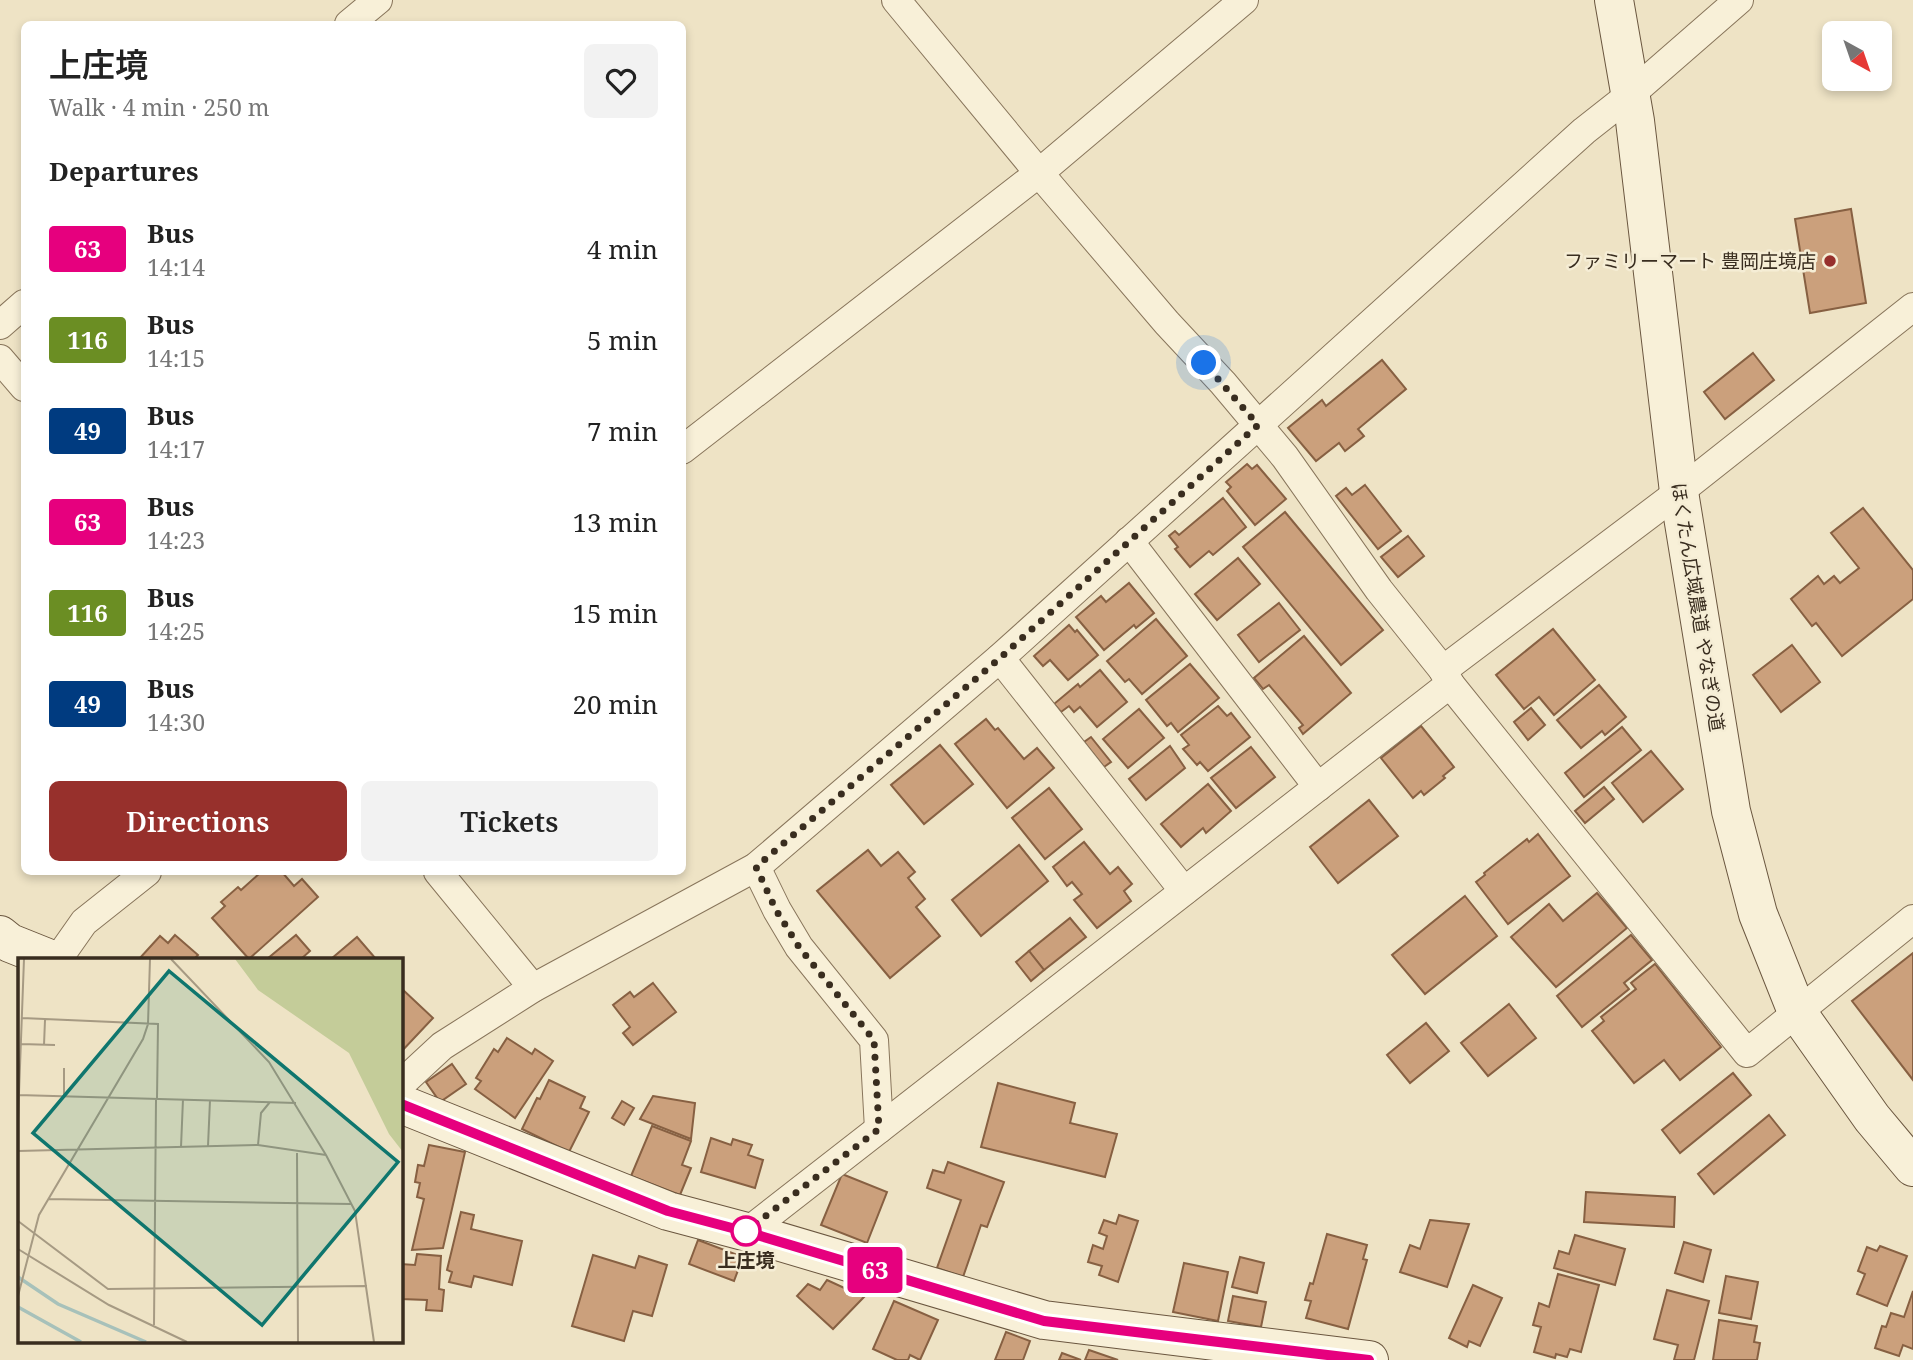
<!DOCTYPE html>
<meta charset="utf-8">
<style>
:root{--surface:#fff;--page:#f2f2f2;--text:#222;--muted:#767676;--accent:#97302c}
body{margin:0;font-family:"Noto Serif","Noto Sans JP",serif;background:var(--page);color:var(--text);height:100vh;display:flex;flex-direction:column;font-size:26px;white-space:nowrap}
*{box-sizing:border-box;margin:0}
p{font-size:23px;color:var(--muted)}
.icon{flex:none;width:38px;height:38px;fill:none;stroke:currentColor;stroke-width:2;stroke-linecap:round;stroke-linejoin:round}
.map{position:relative;flex:1;overflow:hidden}
.panel{position:absolute;left:21px;top:21px;width:665px;height:854px;display:flex;flex-direction:column;background:var(--surface);border-radius:10px;box-shadow:0 4px 10px #0003}
.panel>*{flex:none}
.badge{padding:0 14px;border-radius:5px;font-size:24px;line-height:46px}
.needle{width:46px;rotate:140deg}
.tools{position:absolute;left:1822px;top:21px;display:grid;gap:14px}
.tools a{display:grid;place-items:center;width:70px;height:70px;border-radius:10px;background:var(--surface);box-shadow:0 4px 10px #0003;font-size:35px}
.you{position:absolute;width:35px;height:35px;margin:-18px;border:5px solid #fff;border-radius:50%;background:#1a73e8;box-shadow:0 0 0 10px #1a73e833}
.map>.badge{position:absolute;translate:-50% -50%;box-shadow:0 0 0 4px #fff}
h2{padding:0 28px;font-size:26px;line-height:63px}
.round{display:grid;place-items:center;flex:none;width:74px;height:74px;border-radius:10px;background:var(--page)}
.overview{display:flex;align-items:center;justify-content:space-between;height:119px;padding:0 28px}
h1{font-size:33px;font-weight:600;line-height:52px}
.primary-button{display:flex;gap:14px;margin-top:auto;padding:14px 28px}
.primary-button a{flex:1;height:80px;border-radius:10px;background:var(--accent);color:#fff;font-size:28px;font-weight:600;line-height:80px;text-align:center}
.primary-button a+a{background:var(--page);color:var(--text)}
ul{padding:0;list-style:none}
li{display:flex;align-items:center;gap:21px;height:91px;padding:0 28px}
li div{flex:1}
li b{display:block;font-size:26px}
li em{font-style:normal}
li .badge{min-width:77px;font-weight:700;text-align:center}
.map>svg:first-child{display:block}
.building{fill:#cba07c;stroke:#876042;stroke-width:2}
.lines{fill:none;stroke-linecap:round;stroke-linejoin:round}
.street-casing{stroke:#88755b;stroke-width:30}
.secondary-casing{stroke:#6a563f;stroke-width:40}
.street{stroke:#f8f0d8;stroke-width:28}
.secondary{stroke:#f8f0d8;stroke-width:38}
.line-casing{stroke:#fff;stroke-width:16}
.line{stroke:#e6007e;stroke-width:10}
.walk{stroke:#392d1f;stroke-width:7;stroke-dasharray:0 12.6}
.poi-dot{fill:#97302c;stroke:#f5edd5;stroke-width:2.5}
.stop-dot{fill:#fff;stroke:#e6007e;stroke-width:3.5}
.labels{text-anchor:middle;stroke-width:5;stroke-linejoin:round;paint-order:stroke}
.poi-label{font-size:19px;fill:#392d1f;stroke:#f5edd5;text-anchor:end}
.street-label{font-size:19px;fill:#392d1f;stroke:#f5edd5}
.stop-label{font-size:19px;font-weight:bold;fill:#392d1f;stroke:#f5edd5}
.inset-river{fill:none;stroke:#a7c1ba;stroke-width:3.5}
.inset-road{fill:none;stroke:#a69a83;stroke-width:2}
.view{fill:#0f766e;fill-opacity:0.15;stroke:#0f766e;stroke-width:3.5}
.inset-edge{fill:none;stroke:#392d1f;stroke-width:3.5}
</style>
<div class="map">
<svg width="1913" height="1360" viewBox="0 0 1913 1360">
<rect width="100%" height="100%" fill="#eee3c5"/>
<g class="building">
<path d="M1851,209L1866,303L1810,313L1795,219Z"/>
<path d="M1753,353L1774,380L1725,419L1704,392Z"/>
<path d="M1382,360L1406,389L1358,429L1364,436L1345,451L1339,443L1316,461L1288,428L1322,400L1326,406Z"/>
<path d="M1247,464L1252,469L1257,465L1286,499L1255,525L1227,491L1231,487L1226,482Z"/>
<path d="M1365,485L1401,531L1378,549L1336,496L1346,488L1352,495Z"/>
<path d="M1223,498L1246,527L1213,555L1209,551L1190,567L1175,549L1178,547L1169,536L1175,531L1179,535Z"/>
<path d="M1863,508L1913,570V599L1842,656L1816,623L1812,626L1791,599L1818,576L1824,584L1834,576L1840,583L1859,568L1831,533Z"/>
<path d="M1285,512L1383,630L1341,665L1243,547Z"/>
<path d="M1408,536L1424,556L1398,577L1381,557Z"/>
<path d="M1238,558L1260,584L1217,620L1195,594Z"/>
<path d="M1129,583L1154,613L1136,628L1134,625L1104,650L1076,617L1101,596L1106,602Z"/>
<path d="M1279,603L1300,630L1259,662L1238,635Z"/>
<path d="M1156,619L1187,656L1142,694L1129,679L1125,682L1107,661Z"/>
<path d="M1069,625L1075,632L1077,630L1098,655L1068,680L1050,660L1043,666L1034,656Z"/>
<path d="M1553,629L1595,680L1554,715L1539,697L1524,709L1496,675Z"/>
<path d="M1304,636L1351,693L1303,734L1299,728L1303,725L1269,685L1263,689L1254,678Z"/>
<path d="M1792,645L1820,682L1781,712L1753,675Z"/>
<path d="M1190,664L1219,698L1178,732L1171,723L1167,726L1146,700Z"/>
<path d="M1100,670L1127,702L1097,727L1080,707L1074,712L1069,706L1061,712L1054,704L1078,684L1080,687Z"/>
<path d="M1599,685L1626,717L1605,735L1602,731L1581,748L1557,720Z"/>
<path d="M1218,706L1227,716L1231,713L1250,737L1208,771L1200,762L1197,765L1183,749L1189,745L1181,735Z"/>
<path d="M1531,708L1545,725L1528,740L1514,722Z"/>
<path d="M1139,709L1164,738L1128,768L1103,739Z"/>
<path d="M986,719L995,730L998,728L1024,759L1037,748L1054,768L1007,808L955,744Z"/>
<path d="M1421,726L1454,767L1443,776L1445,778L1424,795L1421,791L1413,798L1381,758Z"/>
<path d="M1622,727L1641,750L1584,797L1565,773Z"/>
<path d="M1091,737L1111,762L1104,767L1084,742Z"/>
<path d="M940,745L973,784L924,824L891,785Z"/>
<path d="M1170,746L1185,768L1146,800L1129,779Z"/>
<path d="M1251,747L1275,777L1236,808L1211,778Z"/>
<path d="M1651,751L1683,789L1643,822L1612,783Z"/>
<path d="M1208,784L1231,811L1206,833L1203,828L1181,847L1161,824Z"/>
<path d="M1604,787L1614,799L1585,823L1575,811Z"/>
<path d="M1049,788L1082,829L1045,859L1012,818Z"/>
<path d="M1369,800L1398,836L1338,883L1310,847Z"/>
<path d="M1538,834L1570,876L1508,924L1476,882L1485,875L1484,873L1527,839L1529,842Z"/>
<path d="M1084,842L1110,874L1118,867L1132,884L1124,891L1131,901L1097,928L1074,900L1082,894L1072,882L1067,886L1053,867Z"/>
<path d="M1019,845L1048,881L981,936L952,900Z"/>
<path d="M868,850L881,866L898,852L915,872L908,878L925,899L916,907L940,936L890,978L817,891Z"/>
<path d="M261,872H282L294,886L302,879L318,897L249,959L212,918L225,906L221,902L238,887L241,890Z"/>
<path d="M1597,893L1627,928L1556,987L1511,937L1549,904L1563,921Z"/>
<path d="M1465,896L1497,936L1425,994L1392,955Z"/>
<path d="M1070,918L1086,937L1044,970L1029,951Z"/>
<path d="M175,935L198,955L194,959H139L160,936L168,943Z"/>
<path d="M296,935L310,951L301,959H267Z"/>
<path d="M1631,935L1652,960L1624,983L1629,989L1582,1027L1557,996Z"/>
<path d="M357,937L376,959H331Z"/>
<path d="M1029,951L1044,970L1031,981L1016,962Z"/>
<path d="M1913,953V1080L1852,1001Z"/>
<path d="M1655,964L1721,1047L1680,1080L1664,1060L1634,1083L1592,1031L1604,1021L1601,1017L1636,989L1631,983Z"/>
<path d="M653,983L676,1012L633,1045L623,1033L630,1027L613,1005L630,992L634,997Z"/>
<path d="M401,988L433,1018L401,1052Z"/>
<path d="M1509,1004L1536,1038L1488,1076L1461,1043Z"/>
<path d="M1426,1023L1449,1051L1410,1083L1387,1055Z"/>
<path d="M507,1038L532,1054L535,1049L553,1061L515,1118L475,1089L481,1081L476,1078L494,1049L498,1052Z"/>
<path d="M452,1064L466,1084L440,1102L426,1082Z"/>
<path d="M1733,1073L1751,1095L1680,1153L1662,1130Z"/>
<path d="M549,1080L585,1097L580,1108L589,1112L569,1152L522,1129L537,1098L540,1099Z"/>
<path d="M998,1083L1075,1103L1070,1123L1117,1134L1105,1177L981,1147Z"/>
<path d="M653,1096L695,1103L691,1139L640,1119Z"/>
<path d="M622,1101L634,1108L624,1125L612,1118Z"/>
<path d="M1769,1115L1785,1135L1714,1194L1698,1174Z"/>
<path d="M652,1126L691,1141L682,1165L691,1168L680,1195L631,1176Z"/>
<path d="M711,1138L731,1145L733,1139L752,1145L748,1155L763,1160L755,1188L701,1172Z"/>
<path d="M429,1145L465,1152L443,1248L412,1250L424,1199L417,1197L420,1183L415,1182L418,1165L424,1166Z"/>
<path d="M948,1162L1004,1182L987,1227L981,1225L963,1277L937,1268L961,1200L927,1188L933,1170L944,1173Z"/>
<path d="M842,1174L887,1192L867,1243L821,1225Z"/>
<path d="M1586,1192L1675,1197L1674,1227L1584,1222Z"/>
<path d="M461,1212L474,1215L471,1229L522,1241L512,1285L474,1276L471,1287L449,1282L452,1272L447,1270Z"/>
<path d="M1119,1215L1138,1221L1118,1282L1099,1275L1102,1266L1088,1262L1093,1245L1103,1249L1107,1236L1099,1233L1104,1220L1116,1224Z"/>
<path d="M1430,1220L1469,1224L1447,1287L1400,1272L1410,1245L1420,1249Z"/>
<path d="M1327,1234L1367,1245L1363,1259L1367,1260L1348,1329L1306,1318L1311,1301L1305,1300L1310,1283L1313,1284Z"/>
<path d="M1575,1235L1625,1249L1615,1285L1554,1268L1559,1251L1569,1254Z"/>
<path d="M698,1240L743,1257L734,1281L689,1264Z"/>
<path d="M1684,1242L1711,1250L1703,1282L1675,1273Z"/>
<path d="M1880,1246L1907,1256L1887,1306L1857,1294L1865,1274L1858,1271L1867,1247L1877,1251Z"/>
<path d="M417,1254L441,1256L439,1289L444,1290L442,1311L426,1310L427,1300L401,1299V1264L415,1265Z"/>
<path d="M593,1255L635,1268L639,1256L667,1265L652,1316L633,1311L624,1341L572,1326Z"/>
<path d="M1240,1257L1264,1263L1257,1293L1232,1287Z"/>
<path d="M1184,1263L1228,1272L1218,1321L1173,1312Z"/>
<path d="M1558,1274L1599,1285L1581,1352L1570,1349L1567,1357L1556,1354L1555,1358L1534,1352L1541,1327L1533,1325L1539,1303L1549,1307Z"/>
<path d="M1726,1276L1758,1282L1751,1319L1719,1313Z"/>
<path d="M827,1280L864,1297L833,1329L797,1296L808,1284L820,1290Z"/>
<path d="M1473,1285L1502,1298L1480,1346L1469,1341L1467,1347L1449,1338Z"/>
<path d="M1667,1290L1709,1301L1694,1360H1674L1678,1345L1654,1339Z"/>
<path d="M1913,1291V1349L1903,1345L1899,1356L1875,1348L1882,1326L1886,1327L1891,1313L1904,1317Z"/>
<path d="M1233,1296L1266,1302L1261,1327L1228,1321Z"/>
<path d="M894,1301L938,1320L920,1360L910,1355L908,1360H897L873,1349Z"/>
<path d="M1719,1320L1757,1326L1754,1342L1760,1343L1757,1360H1713Z"/>
<path d="M1006,1332L1030,1341L1023,1360H995Z"/>
<path d="M1089,1350L1118,1360H1085Z"/>
<path d="M1062,1353L1081,1360H1059Z"/>
</g>
<g class="lines">
<defs>
<g id="street">
<path d="M896,0L1039,173L1167,323L1223,383L1285,457L1379,590L1443,670"/>
<path d="M349,24L378,0"/>
<path d="M0,325L24,304"/>
<path d="M0,359L24,387"/>
<path d="M682,450L1039,173L1244,0"/>
<path d="M1129,541L1318,787"/>
<path d="M1000,658L1184,891"/>
<path d="M1450,684L1747,1053L1913,919"/>
<path d="M756,867L777,910L799,947L874,1040L879,1129"/>
<path d="M438,872L533,988"/>
<path d="M58,959L84,922L147,872"/>
<path d="M401,1084L442,1046L533,988L756,867L1000,658L1584,131L1631,94L1739,0"/>
<path d="M747,1232L1450,684L1443,670L1679,492L1913,307"/>
</g>
<g id="secondary">
<path d="M1614,0L1635,121L1679,492L1731,811L1758,914L1797,1012L1872,1118L1913,1167"/>
<path d="M0,935L10,943L50,959"/>
<path d="M401,1104L668,1211L747,1232L1044,1320L1369,1360"/>
</g>
</defs>
<use href="#street" class="street-casing"/>
<use href="#secondary" class="secondary-casing"/>
<use href="#street" class="street"/>
<use href="#secondary" class="secondary"/>
</g>
<g class="lines">
<defs>
<path id="line" d="M401,1104L668,1211L747,1232L1044,1321L1369,1360"/>
</defs>
<use href="#line" class="line-casing"/>
<use href="#line" class="line"/>
<path class="walk" d="M746,1231L879,1129L874,1040L799,947L776,910L756,867L1000,658L1258,425L1204,363"/>
</g>
<circle class="poi-dot" cx="1830" cy="261" r="7"/>
<circle class="stop-dot" cx="746" cy="1231" r="14"/>
<g class="labels">
<g class="poi-label">
<text x="1816" y="268">ファミリーマート 豊岡庄境店</text>
</g>
<g class="street-label">
<text transform="translate(1698 607) rotate(81)" y="7">ほくたん広域農道 やなぎの道</text>
</g>
<g class="stop-label">
<text x="746" y="1267">上庄境</text>
</g>
</g>
<g transform="translate(18 958)">
<rect width="385" height="385" fill="#eee3c5"/>
<path d="M217,1H385V194L371,176L331,95L240,32Z" fill="#c4cc99"/>
<path class="inset-river" d="M0,319L40,346L128,384M0,349L63,384"/>
<path class="inset-road" d="M153,1L251,104L308,197L337,253L356,384M4,60L140,66L139,140M3,86L37,87M26,87L27,62M0,137L278,145M46,138V110M0,162L6,1M240,187L243,155L252,144M190,188L192,142M163,189L165,141M0,193L240,187L308,197M279,195L280,384M30,241L333,246M0,263L90,331L349,328M0,291L91,347L169,384M0,338L21,257L125,81L130,66L132,1M136,367L138,142"/>
<path class="view" d="M151,13L380,204L244,367L15,175Z"/>
<rect width="385" height="385" class="inset-edge"/>
</g>
</svg>
<div class="tools">
<a><svg class="needle" viewBox="-14 -14 28 28"><path d="M0-13l5 13h-10z" fill="#e53935"/><path d="M0 13l5-13h-10z" fill="#767676"/></svg></a>
</div>
<div class="you" style="left:1204px;top:363px"></div>
<b class="badge" style="left:875px;top:1270px;background:#e6007e;color:#fff">63</b>
<section class="panel">
<div class="overview"><div><h1>上庄境</h1><p>Walk · 4 min · 250 m</p></div><a class="round"><svg class="icon" aria-label="heart" viewBox="0 0 24 24"><path d="M12 20l-8-8c-3-5 5-10 8-4 3-6 11-1 8 4z"/></svg></a></div>
<h2>Departures</h2>
<ul>
<li><span class="badge" style="background:#e6007e;color:#fff">63</span><div><b>Bus</b><p>14:14</p></div><em>4 min</em></li>
<li><span class="badge" style="background:#6b8e23;color:#fff">116</span><div><b>Bus</b><p>14:15</p></div><em>5 min</em></li>
<li><span class="badge" style="background:#003b80;color:#fff">49</span><div><b>Bus</b><p>14:17</p></div><em>7 min</em></li>
<li><span class="badge" style="background:#e6007e;color:#fff">63</span><div><b>Bus</b><p>14:23</p></div><em>13 min</em></li>
<li><span class="badge" style="background:#6b8e23;color:#fff">116</span><div><b>Bus</b><p>14:25</p></div><em>15 min</em></li>
<li><span class="badge" style="background:#003b80;color:#fff">49</span><div><b>Bus</b><p>14:30</p></div><em>20 min</em></li>
</ul>
<div class="primary-button"><a>Directions</a><a>Tickets</a></div>
</section>
</div>
